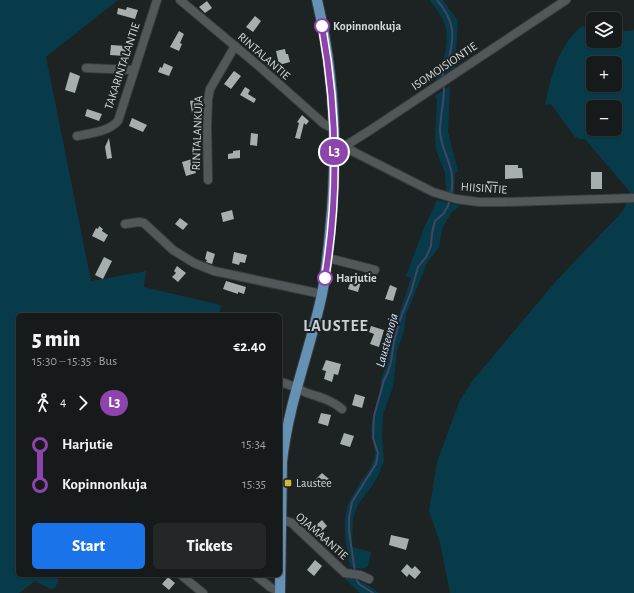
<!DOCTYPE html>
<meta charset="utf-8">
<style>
:root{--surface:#161a1a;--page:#232727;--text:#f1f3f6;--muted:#9ea1a2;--line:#353839;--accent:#1a73e8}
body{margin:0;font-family:"Alegreya Sans",sans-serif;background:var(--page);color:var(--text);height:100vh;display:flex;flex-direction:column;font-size:15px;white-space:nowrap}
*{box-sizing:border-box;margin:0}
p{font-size:13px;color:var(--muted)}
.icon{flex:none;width:22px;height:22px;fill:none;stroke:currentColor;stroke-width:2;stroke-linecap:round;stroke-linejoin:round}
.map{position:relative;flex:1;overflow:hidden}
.panel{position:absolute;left:16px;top:313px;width:266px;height:264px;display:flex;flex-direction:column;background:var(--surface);border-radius:6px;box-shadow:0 1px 3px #0004,0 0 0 1px var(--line)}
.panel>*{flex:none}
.badge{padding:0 8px;border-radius:13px;font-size:14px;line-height:26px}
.tools{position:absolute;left:586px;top:12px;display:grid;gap:8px}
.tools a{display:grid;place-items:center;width:36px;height:36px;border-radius:6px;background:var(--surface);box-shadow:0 1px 3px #0004,0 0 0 1px var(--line);font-size:20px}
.map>.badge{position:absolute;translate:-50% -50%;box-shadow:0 0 0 2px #fff}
.legs{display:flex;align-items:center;gap:6px;height:44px;padding:0 16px;font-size:13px}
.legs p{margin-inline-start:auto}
.head{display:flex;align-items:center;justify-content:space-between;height:68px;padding:0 16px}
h1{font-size:22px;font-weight:800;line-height:30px}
.cta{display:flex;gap:8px;margin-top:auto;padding:8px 16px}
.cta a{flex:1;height:46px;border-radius:6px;background:var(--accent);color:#fff;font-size:16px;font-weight:800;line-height:46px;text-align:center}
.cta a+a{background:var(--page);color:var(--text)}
ul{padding:0 16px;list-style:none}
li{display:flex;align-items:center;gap:14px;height:40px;font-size:15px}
li i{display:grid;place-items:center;width:6px;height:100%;margin:0 5px;background:currentColor}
li i::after{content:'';width:10px;height:10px;margin:-5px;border:3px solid;border-radius:50%;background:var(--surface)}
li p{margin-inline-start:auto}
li:first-child i{background:linear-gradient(#0000 50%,currentColor 0)}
li:last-child i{background:linear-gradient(currentColor 50%,#0000 0)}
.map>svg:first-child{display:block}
.green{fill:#083b49;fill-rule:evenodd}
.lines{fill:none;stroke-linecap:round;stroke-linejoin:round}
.stream{stroke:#434564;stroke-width:2}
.building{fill:#a7aeae}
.minor-casing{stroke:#383c3e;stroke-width:10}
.major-casing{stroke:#383c3e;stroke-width:12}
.minor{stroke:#52585a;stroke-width:8}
.major{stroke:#6591b5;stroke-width:10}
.line-1-casing{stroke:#fff;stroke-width:9}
.line-1{stroke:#8e44ad;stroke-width:6}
.stop-1-dot{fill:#fff;stroke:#8e44ad;stroke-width:2}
.poi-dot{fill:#ceb837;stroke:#1d2223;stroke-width:1.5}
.labels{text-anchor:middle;stroke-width:4;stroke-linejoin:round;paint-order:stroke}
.stop-label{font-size:12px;font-weight:bold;fill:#d5d8d9;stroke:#1d2223;text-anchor:start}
.street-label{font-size:12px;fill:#d5d8d9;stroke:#1d2223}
.poi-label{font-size:12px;fill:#d5d8d9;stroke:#1d2223;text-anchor:start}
.water-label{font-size:13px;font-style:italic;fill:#d3deff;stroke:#1d2223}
.district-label{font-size:16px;font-weight:bold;letter-spacing:1px;fill:#ccd2d4;stroke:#1d2223}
</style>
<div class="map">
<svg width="634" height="593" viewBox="0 0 634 593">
<rect width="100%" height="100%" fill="#1d2223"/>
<g class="green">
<path d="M0,0H118L46,57L91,281L146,271L144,287L221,305L219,315H18V461L15,464L18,467V575H53L59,580L55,588L51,589L35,581L19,593H0Z"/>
<path d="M429,0H443L458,21L455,67L436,80C443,63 450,43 445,25C442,16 435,7 429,0Z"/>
<path d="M583,26L593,31V41H615V31H629L634,30V197L585,139H579L575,137L551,104L545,105C550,81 554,62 568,41C573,35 576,30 583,26ZM593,63H615V85H593ZM593,107H615V129H593Z"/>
<path d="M450,86L448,132L458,171L455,173L454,195L446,191L445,173L436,150L435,137L437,100L435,96Z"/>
<path d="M437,200L460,206L451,213L442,229L439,247L427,263L406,315L404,331L397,351L393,387L383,414L382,437L384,461L378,476L372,486L358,504L353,518L352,547L371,552C368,570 368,570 350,567L345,538V520L347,507L349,502L361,481L369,470L374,459L375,454L371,427L373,416L379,398L381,379L387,364L392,336L411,278L406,276L424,228Z"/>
<path d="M634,202V593H450L440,543L429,511L437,462L459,402L473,380L557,280L621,213L625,208L626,203Z"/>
<path d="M343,577C360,580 366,583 379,593H360Z"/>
</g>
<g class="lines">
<g class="stream">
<path d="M437,0C455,21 455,36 448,62C447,67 443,71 442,77"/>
<path d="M444,88C444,102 440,118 440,131C441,154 457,166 451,194"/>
<path d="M355,572L349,531V518L352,502L376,464L378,453L373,438L374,416L384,380L388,372L391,362L394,341L401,317L411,292L418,267L426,257L431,246L432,233L435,221L443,214L448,206L450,198"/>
<path d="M355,577L359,584L373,593"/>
</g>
</g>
<g class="building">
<path d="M207,1L212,8L205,13L199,7Z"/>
<path d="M127,7L138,10L135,19L117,14L118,8L126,10Z"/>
<path d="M255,16L261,21L253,32L246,27Z"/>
<path d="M179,31L184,34L180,43L182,44L179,51L170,47Z"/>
<path d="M111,45L126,46L125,56L110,55Z"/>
<path d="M285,49L286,54H288L290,62L279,65L276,51Z"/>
<path d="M164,63L173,67L169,76L158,72L160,67L162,68Z"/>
<path d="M234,71L241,76L231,89L224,84Z"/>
<path d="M70,72L80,76L75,93L65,90Z"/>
<path d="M245,87L250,90L248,94L256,99L254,103L240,95Z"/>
<path d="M198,99L201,111L192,113L190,101Z"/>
<path d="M87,109L102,114L99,121L85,116Z"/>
<path d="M302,115L309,121L306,125L304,123L300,139L295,138L299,123L297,122Z"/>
<path d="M132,118L147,125L143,132L129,126Z"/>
<path d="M251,133L258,134L257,146L250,145Z"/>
<path d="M109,138L112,158L107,159L105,147Z"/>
<path d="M240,150V158L228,159V154L233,153V151Z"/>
<path d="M192,159L196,173L186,176L182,162Z"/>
<path d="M505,165H518V168H522L523,178L505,179Z"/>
<rect x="591" y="172" width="11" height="17"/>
<path d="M487,181L498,182V187L496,186L495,191L486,190Z"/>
<path d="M232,210L234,219L223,222L221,213Z"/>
<path d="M180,218L188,224L183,230L175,224Z"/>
<path d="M99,226L103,229L102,231L108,235L104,242L92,236L96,228L98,229Z"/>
<path d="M207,251L215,254L212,264L206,262L207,260L205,259Z"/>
<path d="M234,252L247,255L245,263L240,262L239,265L232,263Z"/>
<path d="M104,257L112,261L103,279L95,275Z"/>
<path d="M177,266L186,273L178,282L172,277L176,273L174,271Z"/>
<path d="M353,275L362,278L358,292L348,289Z"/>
<path d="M226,281L246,287L244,294L238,292V294L223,289Z"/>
<path d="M390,285L397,288L393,301L385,299Z"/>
<path d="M371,326L384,330L379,347L370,344L374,334L369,332Z"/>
<path d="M326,360L341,364L338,375L334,374L332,382L324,379L326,371L322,370Z"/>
<path d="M355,394L365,397L362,408L352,405Z"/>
<path d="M321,413L331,415L328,426L318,423Z"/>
<path d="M344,433L354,436L350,447L340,444Z"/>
<path d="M322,473L329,479L323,486L315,480Z"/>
<path d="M322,520L327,526L320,533L314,527Z"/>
<path d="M391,535L409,539L406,550L389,545Z"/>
<path d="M315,560L322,566L314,576L307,570Z"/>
<path d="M407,564L412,569L415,566L421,572L415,579L409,574L407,577L401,571Z"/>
<path d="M168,577L175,583L169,590L162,584Z"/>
</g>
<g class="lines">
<defs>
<g id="minor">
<path d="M180,0L261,68L324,124L334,129"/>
<path d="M86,68L133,70"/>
<path d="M77,136C91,133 108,132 118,121L157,0"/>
<path d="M341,146H345L369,131L566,0"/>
<path d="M345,146L354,152L433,192L456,199L479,202H505L634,198"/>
<path d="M208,180L207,126L208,99L210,89L235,46"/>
<path d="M125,224L139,222L144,223L173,250L194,263L214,271L322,294"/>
<path d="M328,258L375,270"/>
<path d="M280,382C290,384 298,389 307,393C319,397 332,400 342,409"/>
<path d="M281,519L292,523L296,527L345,573L360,575L369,579"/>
<path d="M181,575L203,593"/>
<path d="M255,575L270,587L280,592"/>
</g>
<path id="major" d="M280,593L282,462C288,404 310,351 322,294C326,274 328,252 330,231C338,154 335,76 317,0"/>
</defs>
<use href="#minor" class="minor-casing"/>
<use href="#major" class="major-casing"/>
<use href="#minor" class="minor"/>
<use href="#major" class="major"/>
</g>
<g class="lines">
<defs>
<path id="line-1" d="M322,26C337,109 339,194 325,278"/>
</defs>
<use href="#line-1" class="line-1-casing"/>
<use href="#line-1" class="line-1"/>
</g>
<g class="stop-1-dot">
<circle cx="322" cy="26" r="7"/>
<circle cx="325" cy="278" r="7"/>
</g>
<rect class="poi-dot" x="284" y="479" width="8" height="8" rx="2"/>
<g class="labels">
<g class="stop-label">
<text x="333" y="30">Kopinnonkuja</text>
<text x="336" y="282">Harjutie</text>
</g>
<g class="street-label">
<text transform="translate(264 56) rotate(41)" y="4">RINTALANTIE</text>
<text transform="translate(122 66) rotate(-72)" y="4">TAKARINTALANTIE</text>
<text transform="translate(444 66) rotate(-34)" y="4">ISOMOISIONTIE</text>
<text transform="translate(197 133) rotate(-88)" y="4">RINTALANKUJA</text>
<text transform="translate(484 188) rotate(4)" y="4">HIISINTIE</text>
<text transform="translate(322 536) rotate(41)" y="4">OJAMAANTIE</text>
</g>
<g class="poi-label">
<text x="296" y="487">Laustee</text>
</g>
<g class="water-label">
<text transform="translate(386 340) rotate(-75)" y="5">Lausteenoja</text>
</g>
<g class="district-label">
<text x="336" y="331">LAUSTEE</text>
</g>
</g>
</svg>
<div class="tools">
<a><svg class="icon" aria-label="layers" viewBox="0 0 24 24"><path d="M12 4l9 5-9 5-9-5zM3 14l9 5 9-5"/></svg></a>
<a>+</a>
<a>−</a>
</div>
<b class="badge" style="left:334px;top:152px;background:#8e44ad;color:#fff">L3</b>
<section class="panel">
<div class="head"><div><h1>5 min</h1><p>15:30 – 15:35 · Bus</p></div><b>€2.40</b></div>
<div class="legs"><svg class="icon" aria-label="walk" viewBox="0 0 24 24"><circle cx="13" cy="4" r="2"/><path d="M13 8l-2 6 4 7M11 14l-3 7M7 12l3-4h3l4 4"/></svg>4<svg class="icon" aria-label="forward" viewBox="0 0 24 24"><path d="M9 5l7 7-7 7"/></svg><b class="badge" style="background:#8e44ad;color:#fff">L3</b></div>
<ul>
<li><i style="color:#8e44ad"></i><b>Harjutie</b><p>15:34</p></li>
<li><i style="color:#8e44ad"></i><b>Kopinnonkuja</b><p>15:35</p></li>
</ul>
<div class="cta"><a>Start</a><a>Tickets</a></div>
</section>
</div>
